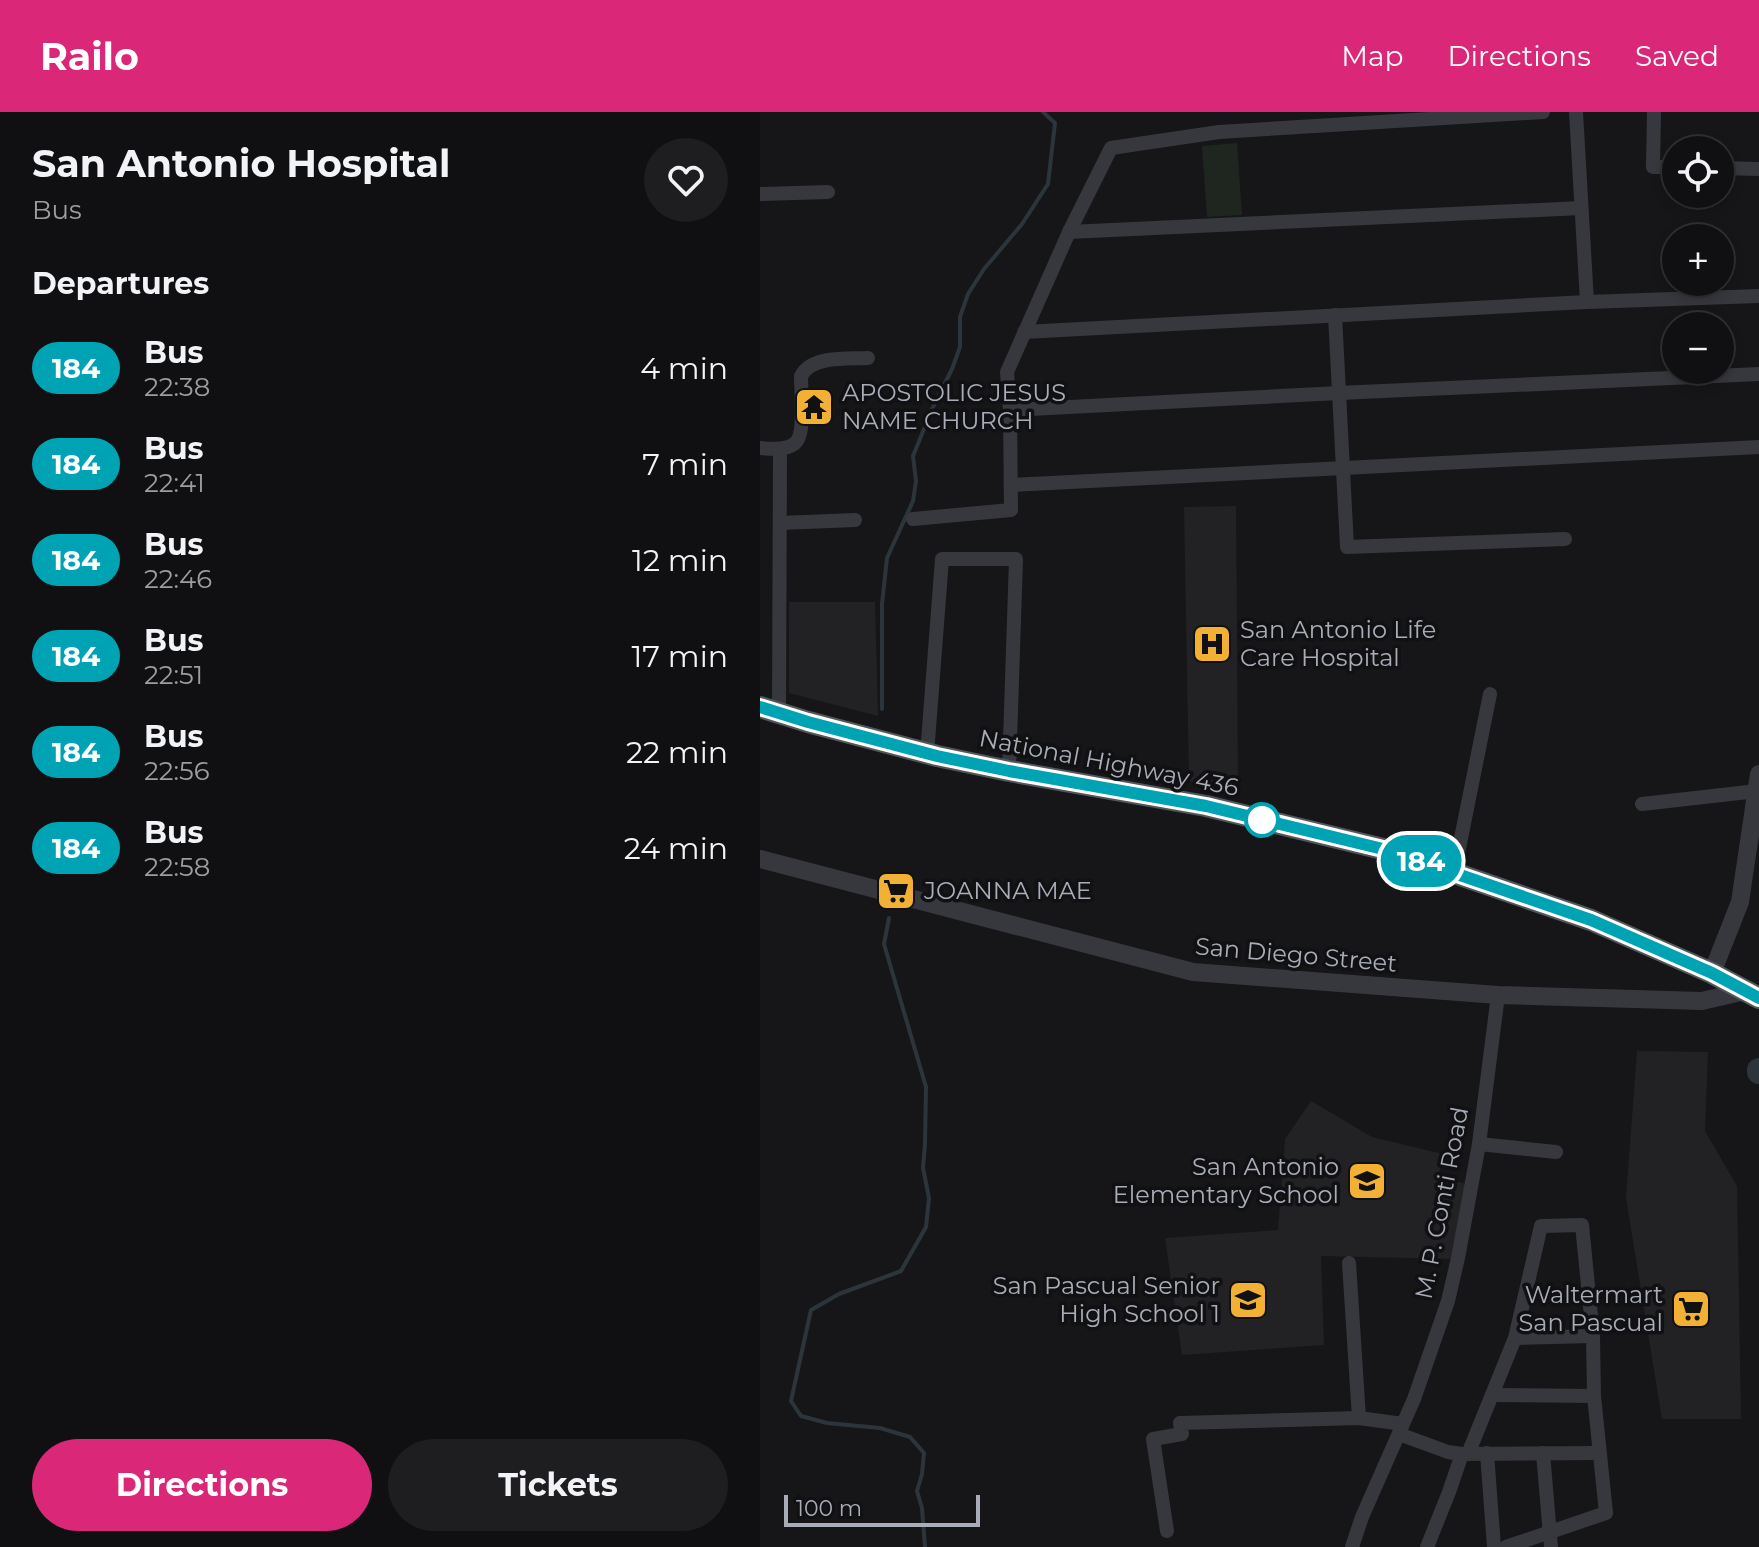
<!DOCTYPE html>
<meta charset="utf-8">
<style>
:root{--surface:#101012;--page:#1e1e20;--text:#f1f3f6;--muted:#9c9d9f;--line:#303032;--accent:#db2777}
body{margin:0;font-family:Montserrat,sans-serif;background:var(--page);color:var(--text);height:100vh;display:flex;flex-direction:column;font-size:30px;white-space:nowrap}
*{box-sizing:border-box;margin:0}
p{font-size:26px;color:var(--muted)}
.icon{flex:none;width:44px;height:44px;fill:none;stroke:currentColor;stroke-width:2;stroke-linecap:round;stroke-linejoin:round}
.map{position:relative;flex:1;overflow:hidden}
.drawer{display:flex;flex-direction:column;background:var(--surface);width:760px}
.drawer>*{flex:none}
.badge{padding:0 16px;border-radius:26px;font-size:28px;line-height:52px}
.controls{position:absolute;left:902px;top:24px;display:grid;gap:16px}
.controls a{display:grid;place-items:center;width:72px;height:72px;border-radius:50%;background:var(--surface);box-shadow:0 4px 12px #0003,0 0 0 2px var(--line);font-size:40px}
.scale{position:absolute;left:24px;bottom:20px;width:196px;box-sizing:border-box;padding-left:8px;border:4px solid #a8adb8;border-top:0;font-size:22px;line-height:28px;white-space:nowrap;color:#a8adb8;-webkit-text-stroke:6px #111113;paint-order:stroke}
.map>.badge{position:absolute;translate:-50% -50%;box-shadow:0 0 0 4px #fff}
h2{padding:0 32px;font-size:30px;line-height:72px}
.round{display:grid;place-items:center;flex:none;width:84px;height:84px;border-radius:42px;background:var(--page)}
.summary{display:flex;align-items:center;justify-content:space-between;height:136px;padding:0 32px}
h1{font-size:38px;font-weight:700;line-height:60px}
.cta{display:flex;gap:16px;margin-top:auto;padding:16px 32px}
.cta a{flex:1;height:92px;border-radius:48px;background:var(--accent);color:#fff;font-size:32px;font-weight:700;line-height:92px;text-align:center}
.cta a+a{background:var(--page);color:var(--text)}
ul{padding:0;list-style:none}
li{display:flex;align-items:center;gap:24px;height:96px;padding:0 32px}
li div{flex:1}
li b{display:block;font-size:30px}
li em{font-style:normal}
li .badge{min-width:88px;font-weight:700;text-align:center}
header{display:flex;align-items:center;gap:48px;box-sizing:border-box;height:112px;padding:0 40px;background:var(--accent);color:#fff}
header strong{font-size:38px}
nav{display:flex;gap:44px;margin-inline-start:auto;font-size:28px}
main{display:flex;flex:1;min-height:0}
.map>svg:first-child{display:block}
.built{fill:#222225}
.green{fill:#1e261f}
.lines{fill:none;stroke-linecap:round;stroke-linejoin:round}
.stream{stroke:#2c353c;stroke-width:4}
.river{stroke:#2c353c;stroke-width:24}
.minor{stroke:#37383d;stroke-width:14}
.tertiary{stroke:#37383d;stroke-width:18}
.primary{stroke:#53555c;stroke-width:22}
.line-casing{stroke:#fff;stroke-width:18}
.line{stroke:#00a3b4;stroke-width:12}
.stop-dot{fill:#fff;stroke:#00a3b4;stroke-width:4}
.labels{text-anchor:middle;stroke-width:7;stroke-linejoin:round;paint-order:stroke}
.poi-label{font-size:24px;fill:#a8adb8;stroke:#111113;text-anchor:start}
.street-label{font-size:24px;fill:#a8adb8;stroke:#111113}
</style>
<header>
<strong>Railo</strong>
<nav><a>Map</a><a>Directions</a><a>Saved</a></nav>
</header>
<main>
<section class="drawer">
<div class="summary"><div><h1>San Antonio Hospital</h1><p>Bus</p></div><a class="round"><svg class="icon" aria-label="heart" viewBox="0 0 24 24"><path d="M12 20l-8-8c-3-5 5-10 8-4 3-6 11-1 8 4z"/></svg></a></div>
<h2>Departures</h2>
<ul>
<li><span class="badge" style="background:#00a3b4;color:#fff">184</span><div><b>Bus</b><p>22:38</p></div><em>4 min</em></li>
<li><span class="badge" style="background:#00a3b4;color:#fff">184</span><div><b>Bus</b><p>22:41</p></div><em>7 min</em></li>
<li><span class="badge" style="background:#00a3b4;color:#fff">184</span><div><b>Bus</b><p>22:46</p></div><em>12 min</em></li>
<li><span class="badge" style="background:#00a3b4;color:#fff">184</span><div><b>Bus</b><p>22:51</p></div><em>17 min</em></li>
<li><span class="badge" style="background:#00a3b4;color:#fff">184</span><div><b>Bus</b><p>22:56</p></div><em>22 min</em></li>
<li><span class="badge" style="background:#00a3b4;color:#fff">184</span><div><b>Bus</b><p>22:58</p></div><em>24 min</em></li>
</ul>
<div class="cta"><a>Directions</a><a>Tickets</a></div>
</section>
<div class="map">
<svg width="999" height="1435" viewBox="0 0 999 1435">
<rect width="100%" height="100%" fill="#161618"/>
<g class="built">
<path d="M476,394L478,679L429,669L424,395Z"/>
<path d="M29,490H115L118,604L29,581Z"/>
<path d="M877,939L948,940L945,1019L977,1074L981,1307H902L866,1086Z"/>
<path d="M551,989L612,1025L683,1042L678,1066L708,1072L691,1147L561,1144L564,1233L422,1243L405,1126L518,1118L525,1027Z"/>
</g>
<path class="green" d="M477,31L482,103L447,105L442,34Z"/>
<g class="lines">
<g class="stream">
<path d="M122,597V492L127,446L153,389L156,369L153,344L173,295L192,257L200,235V205L208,182L224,157L262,112L288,72L295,11L283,0"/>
<path d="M129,806L124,832L166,975L165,1032L163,1056L169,1086L166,1115L141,1159L79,1182L51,1198L31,1289L41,1304L67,1311L120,1316L150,1325L164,1341L162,1362L157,1379L162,1396L165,1435"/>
</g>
<path class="river" d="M999,958V960"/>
<g class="minor">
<path d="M816,0L827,190"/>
<path d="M894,0L893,55H916"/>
<path d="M960,56L999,57"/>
<path d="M0,82L68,80"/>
<path d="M309,120L821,96"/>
<path d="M575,203L587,435L805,427"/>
<path d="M264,220L827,190L999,184"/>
<path d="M250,298L579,281L999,262"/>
<path d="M0,336C11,337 30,339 37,329C45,319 41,278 41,264C52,243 88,247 108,246"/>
<path d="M251,373L999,335"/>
<path d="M153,407L251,398L250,298L247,260L309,120L351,36L459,20L783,0"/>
<path d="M20,411L95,408"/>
<path d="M19,601L20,337"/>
<path d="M167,642L182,447H256L249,659"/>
<path d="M882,692L997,679"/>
<path d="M694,761L730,582"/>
<path d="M719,1032L796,1040"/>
<path d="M589,1151L599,1306"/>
<path d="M755,1226L833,1224"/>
<path d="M732,1283L834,1284"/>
<path d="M639,1322L688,1340L702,1342L839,1341"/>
<path d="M727,1341L734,1435"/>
<path d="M783,1341L791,1435"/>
<path d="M708,1342L755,1226L781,1114L822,1113L833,1224L834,1284L846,1401L746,1435"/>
<path d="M407,1419L393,1327L422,1322L420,1311L599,1306L643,1312"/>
<path d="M592,1435L602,1405L654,1287L688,1189L698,1146L719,1032L738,883"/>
<path d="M667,1435L689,1380L702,1342"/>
</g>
<g class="tertiary">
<path d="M0,747L433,860L738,883L942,889L985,879"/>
<path d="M952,861L980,790L999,662"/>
</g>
<path class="primary" d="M0,595L48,610L177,644L249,659L446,694L627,738L831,808L952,861L999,886"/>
</g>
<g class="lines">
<defs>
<path id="line" d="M0,595L48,610L177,644L249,659L446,694L627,738L831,808L952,861L999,886"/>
</defs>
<use href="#line" class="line-casing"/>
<use href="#line" class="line"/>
</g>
<defs>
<symbol id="temple-square" viewBox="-11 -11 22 22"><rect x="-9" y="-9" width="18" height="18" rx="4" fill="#f2b134" stroke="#111113"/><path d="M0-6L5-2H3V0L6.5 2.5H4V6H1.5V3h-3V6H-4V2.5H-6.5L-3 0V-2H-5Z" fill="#111"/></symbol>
<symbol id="hospital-square" viewBox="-11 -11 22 22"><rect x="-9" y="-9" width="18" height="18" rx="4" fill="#f2b134" stroke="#111113"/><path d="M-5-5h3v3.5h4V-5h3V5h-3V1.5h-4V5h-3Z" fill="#111"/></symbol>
<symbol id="supermarket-square" viewBox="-11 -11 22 22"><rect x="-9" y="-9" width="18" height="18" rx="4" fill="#f2b134" stroke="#111113"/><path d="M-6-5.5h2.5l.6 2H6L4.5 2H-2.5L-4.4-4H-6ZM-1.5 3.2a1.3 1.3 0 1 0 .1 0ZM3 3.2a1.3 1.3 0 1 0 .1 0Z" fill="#111"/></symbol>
<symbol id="school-square" viewBox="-11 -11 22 22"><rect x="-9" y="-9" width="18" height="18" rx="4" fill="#f2b134" stroke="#111113"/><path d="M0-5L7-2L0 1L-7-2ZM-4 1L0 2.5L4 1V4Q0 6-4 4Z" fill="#111"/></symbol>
</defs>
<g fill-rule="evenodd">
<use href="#temple-square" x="32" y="273" width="44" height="44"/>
<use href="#hospital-square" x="430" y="510" width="44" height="44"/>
<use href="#supermarket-square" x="114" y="757" width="44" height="44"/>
<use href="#school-square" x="585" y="1047" width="44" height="44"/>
<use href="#school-square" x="466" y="1166" width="44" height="44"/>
<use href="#supermarket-square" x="909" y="1175" width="44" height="44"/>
</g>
<circle class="stop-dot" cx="502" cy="708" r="16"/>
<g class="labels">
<g class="poi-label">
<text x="82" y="289">APOSTOLIC JESUS<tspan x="82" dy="28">NAME CHURCH</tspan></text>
<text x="480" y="526">San Antonio Life<tspan x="480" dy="28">Care Hospital</tspan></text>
<text x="164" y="787">JOANNA MAE</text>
<text x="579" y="1063" text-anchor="end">San Antonio<tspan x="579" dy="28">Elementary School</tspan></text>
<text x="460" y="1182" text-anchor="end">San Pascual Senior<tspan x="460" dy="28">High School 1</tspan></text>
<text x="903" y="1191" text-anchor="end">Waltermart<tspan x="903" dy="28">San Pascual</tspan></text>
</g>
<g class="street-label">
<text transform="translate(349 651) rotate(11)" y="8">National Highway 436</text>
<text transform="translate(536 843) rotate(5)" y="8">San Diego Street</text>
<text transform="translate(682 1091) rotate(-79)" y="8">M. P. Conti Road</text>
</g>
</g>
</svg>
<div class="controls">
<a><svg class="icon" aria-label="locate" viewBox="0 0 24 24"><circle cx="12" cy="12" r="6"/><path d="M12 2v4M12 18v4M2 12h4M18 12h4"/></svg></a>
<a>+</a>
<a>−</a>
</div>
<div class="scale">100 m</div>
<b class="badge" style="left:661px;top:749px;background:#00a3b4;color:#fff">184</b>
</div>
</main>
